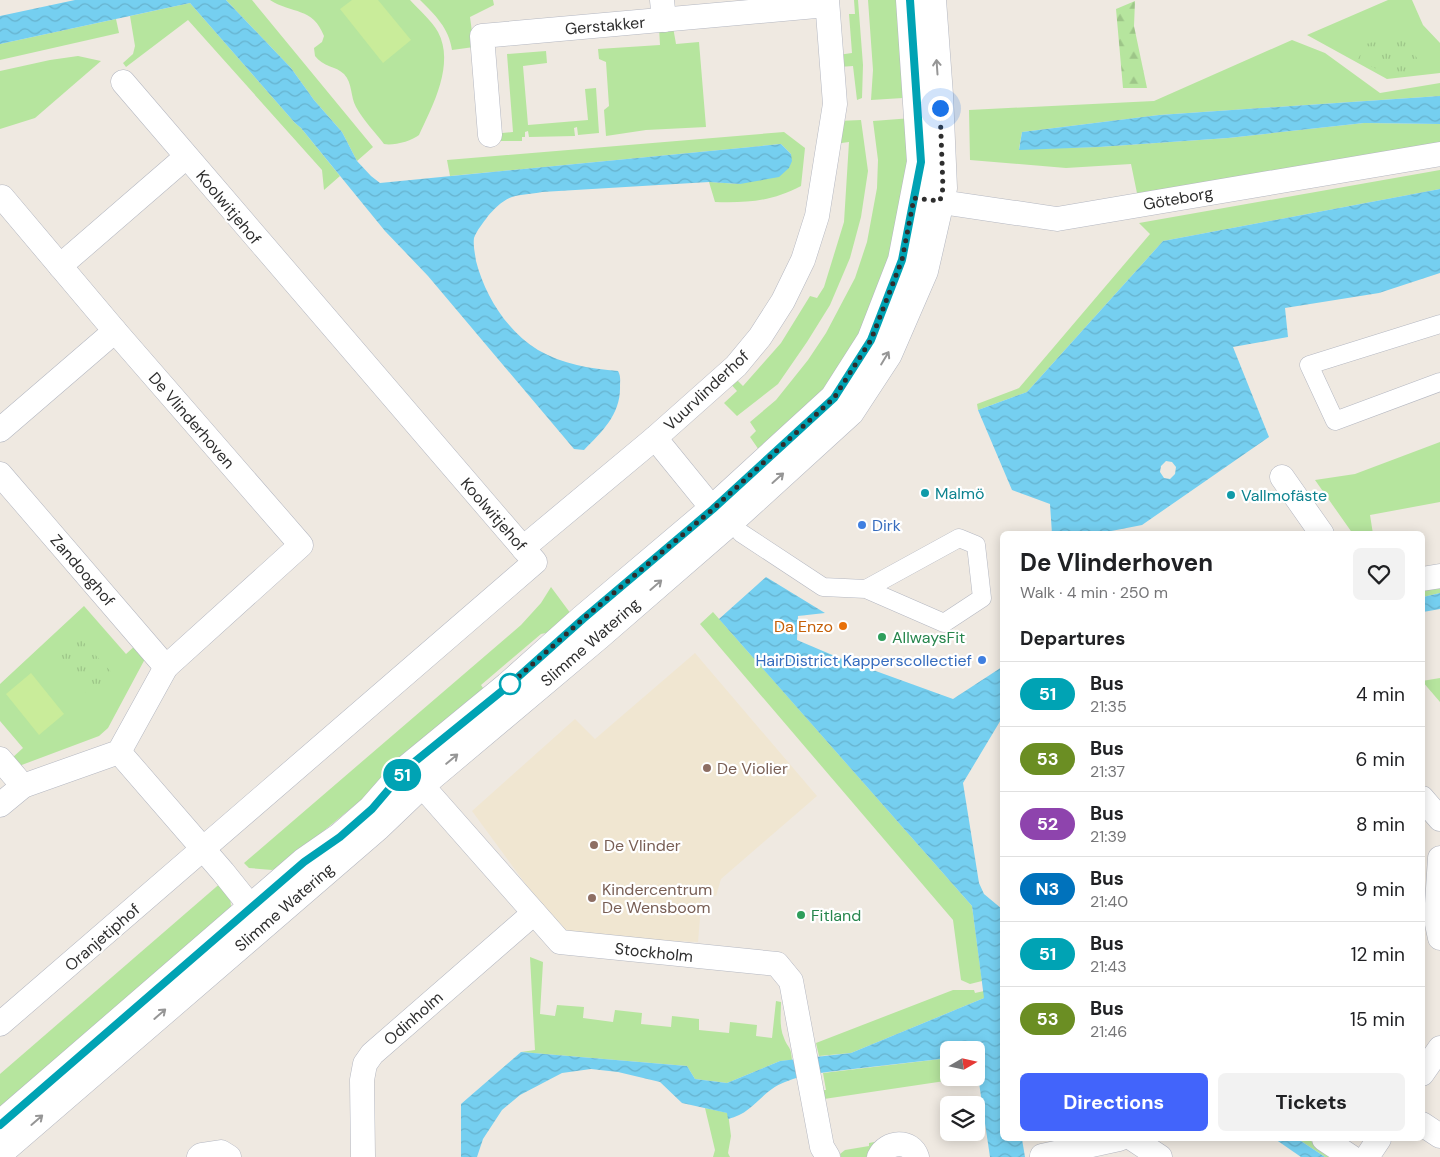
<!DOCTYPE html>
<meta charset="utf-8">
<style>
:root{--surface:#fff;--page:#f2f2f2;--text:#202124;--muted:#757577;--line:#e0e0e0;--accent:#4264fb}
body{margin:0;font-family:"DM Sans",sans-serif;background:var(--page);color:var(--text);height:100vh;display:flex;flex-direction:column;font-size:19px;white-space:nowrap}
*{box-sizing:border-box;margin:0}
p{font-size:16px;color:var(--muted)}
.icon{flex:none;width:28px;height:28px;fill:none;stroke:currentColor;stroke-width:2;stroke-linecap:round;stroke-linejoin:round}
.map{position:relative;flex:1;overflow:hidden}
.side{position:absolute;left:1000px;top:531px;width:425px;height:610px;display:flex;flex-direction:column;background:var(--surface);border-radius:8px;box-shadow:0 2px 12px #0003}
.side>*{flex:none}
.badge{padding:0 10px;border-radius:16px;font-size:18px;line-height:32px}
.needle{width:32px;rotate:81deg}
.fabs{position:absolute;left:940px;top:1041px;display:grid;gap:10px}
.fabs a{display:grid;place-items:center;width:45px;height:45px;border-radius:8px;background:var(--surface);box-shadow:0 2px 12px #0003;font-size:25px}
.you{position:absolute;width:25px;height:25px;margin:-12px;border:4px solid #fff;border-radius:50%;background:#1a73e8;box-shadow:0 0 0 8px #1a73e833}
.map>.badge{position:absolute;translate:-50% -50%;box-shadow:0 0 0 2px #fff}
h2{padding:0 20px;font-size:19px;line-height:45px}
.round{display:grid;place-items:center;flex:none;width:52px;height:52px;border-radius:8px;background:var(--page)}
.head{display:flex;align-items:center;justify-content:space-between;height:85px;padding:0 20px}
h1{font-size:24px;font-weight:700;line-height:38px}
.cta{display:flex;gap:10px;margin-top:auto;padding:10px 20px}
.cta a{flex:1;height:58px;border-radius:8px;background:var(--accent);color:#fff;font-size:20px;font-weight:700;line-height:58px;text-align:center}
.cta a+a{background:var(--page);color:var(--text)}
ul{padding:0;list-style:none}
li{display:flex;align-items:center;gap:15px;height:65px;padding:0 20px;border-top:1px solid var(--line)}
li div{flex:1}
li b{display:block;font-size:19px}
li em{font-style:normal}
li .badge{min-width:55px;font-weight:700;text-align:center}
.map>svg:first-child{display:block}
.education{fill:#f0e6d1}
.grass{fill:#b6e59e}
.forest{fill:url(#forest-firs)}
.park{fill:url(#park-tufts)}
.pitch{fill:#c9ec9a}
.water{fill:url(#water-waves);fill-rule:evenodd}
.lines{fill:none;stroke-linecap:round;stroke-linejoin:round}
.pedestrian-casing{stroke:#b4b7c1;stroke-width:19}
.minor-casing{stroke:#b4b7c1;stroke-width:25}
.tertiary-casing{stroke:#b4b7c1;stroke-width:29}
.pedestrian{stroke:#fff;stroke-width:18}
.minor{stroke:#fff;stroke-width:24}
.tertiary{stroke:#fff;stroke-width:28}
.oneway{stroke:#969696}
.line-casing{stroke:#fff;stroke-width:11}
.line{stroke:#00a3b4;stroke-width:8}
.walk{stroke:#2e2e2e;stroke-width:5;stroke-dasharray:0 9}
.culture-dot{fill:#0f9aa8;stroke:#fff;stroke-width:2}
.shop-dot{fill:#3f7fe0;stroke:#fff;stroke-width:2}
.food-dot{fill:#e8710a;stroke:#fff;stroke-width:2}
.leisure-dot{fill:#2e9e5b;stroke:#fff;stroke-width:2}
.stop-dot{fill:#fff;stroke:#00a3b4;stroke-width:2.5}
.education-dot{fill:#8d6e63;stroke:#fff;stroke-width:2}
.labels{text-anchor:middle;stroke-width:4.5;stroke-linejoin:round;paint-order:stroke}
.street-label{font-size:16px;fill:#2e2e2e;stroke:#fff}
.culture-label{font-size:16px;fill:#0d838f;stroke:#fff;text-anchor:start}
.shop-label{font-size:16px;fill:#366cbe;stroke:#fff;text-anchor:start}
.food-label{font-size:16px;fill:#c56008;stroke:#fff;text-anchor:end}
.leisure-label{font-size:16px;fill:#27864d;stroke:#fff;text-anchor:start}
.education-label{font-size:16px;fill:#785e54;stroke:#fff;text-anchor:start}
</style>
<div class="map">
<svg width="1440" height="1157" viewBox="0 0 1440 1157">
<defs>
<pattern id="forest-firs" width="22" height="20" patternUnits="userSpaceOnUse" patternTransform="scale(1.25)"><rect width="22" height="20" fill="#b6e59e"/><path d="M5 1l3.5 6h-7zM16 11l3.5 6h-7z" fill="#9dc588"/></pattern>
<pattern id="park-tufts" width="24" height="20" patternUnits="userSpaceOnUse" patternTransform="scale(1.25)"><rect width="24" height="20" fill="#b6e59e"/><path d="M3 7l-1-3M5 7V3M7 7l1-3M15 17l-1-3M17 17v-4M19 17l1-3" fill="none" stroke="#9dc588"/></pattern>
<pattern id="water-waves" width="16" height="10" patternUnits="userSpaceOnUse" patternTransform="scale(1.25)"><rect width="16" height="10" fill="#75cff0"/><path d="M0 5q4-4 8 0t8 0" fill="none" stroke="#66b2ce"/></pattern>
</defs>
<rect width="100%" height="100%" fill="#efe9e1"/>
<path class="education" d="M695,653L817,796L721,879L716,896L702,894L698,942L564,936L472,811L575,719L595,739Z"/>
<g class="grass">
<path d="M226,0H252L373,147L357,161L342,132L314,100L291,68Z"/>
<path d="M270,0H410C419,10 431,20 438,32C455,64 433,105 419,135C412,141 393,146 384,144C375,132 363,120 356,107C350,96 353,84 344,74C336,66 323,67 315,56L314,48L322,42L324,36C313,7 292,14 270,0Z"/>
<path d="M420,0H493L494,5L470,17L474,47L452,50C449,28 435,15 420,0Z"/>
<path d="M854,0H858L863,65L862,98L857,100L853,66L839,67L838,55L852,53L849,14H855Z"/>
<path d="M868,0H903V98L871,100L873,70Z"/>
<path d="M1388,0H1412L1423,25L1440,43V73L1387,79L1307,35Z"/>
<path d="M190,3L295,123L301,128L340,176L324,190L322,170L188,20L126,67L123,63L133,54L135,46L130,16Z"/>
<path d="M116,19L119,33L0,60V44Z"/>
<path d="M673,27L676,44L699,42L706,127L646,130L606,136L604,110L609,106L606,62L599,59L598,49L660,45L659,28Z"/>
<path d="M1292,40L1325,53L1380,93L1440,83V96L1159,115L1022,132L1019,149L1099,147L1228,138L1364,123L1440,124V146L1138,198L1131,164L1066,168L970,160L969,110L1154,101Z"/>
<path d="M546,51L547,63L523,66L528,125L588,120L585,89L596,88L599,133L578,135L577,127L574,128L575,136L529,137L528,131L525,132V137H522V141H496L492,134L513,132L507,54Z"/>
<path d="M78,56L101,61L35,118L0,129V71L50,60Z"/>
<path d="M912,118L901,234L857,345L812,406L721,492L714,489L759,450L750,437L756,431L750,422L776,400L808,360L826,333L855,278L867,242L877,188L878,160L873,121Z"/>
<path d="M861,120L868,171L861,217L850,258L830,305L807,342L778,384L737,416L724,403L737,391L728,381L734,377L743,386L781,343L810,296L817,298L824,287L844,222L849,142L834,144L838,121Z"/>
<path d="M784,132L805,148L801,186C773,201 748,203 715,202L709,182L740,184L791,154L781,144L450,176L447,160Z"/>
<path d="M1440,170V189L1163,241L1027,392L978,410L977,404L1019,388L1150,234L1139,223Z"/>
<path d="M1440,442V502L1370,515L1373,534H1353L1315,480L1355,474Z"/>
<path d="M1440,585V593L1423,597V589Z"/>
<path d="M551,587L571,614L550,632L541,634L481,685L487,694L445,731L281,866L272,870L249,868L244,863L521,625L541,603Z"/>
<path d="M84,606L126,654L137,644L146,657L108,728L99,736L19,766L12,758L23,748L0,721V684Z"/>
<path d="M713,612L972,906L982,981L970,984L961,980L953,920L700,624Z"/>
<path d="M1440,678V702L1422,681Z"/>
<path d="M223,881L230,893L231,907L0,1117V1074Z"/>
<path d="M530,957L543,962L540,1014L555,1016L557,1005L584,1007L583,1018L613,1022L615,1010L642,1013L641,1024L671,1027L672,1016L699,1019V1030L729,1033L730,1022L757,1025L756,1036L772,1038L776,1001L781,1002C781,1014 779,1027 784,1038C788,1049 791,1045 792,1060L780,1061L727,1083L695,1079L687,1066L521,1052L535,1050Z"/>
<path d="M953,990H974L975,993L984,991V998L851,1053L819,1056L816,1043Z"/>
<path d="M949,1058V1078H965L824,1099L823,1090H826L823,1073Z"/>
<path d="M705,1108L728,1113L731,1136L728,1153L730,1157H713L715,1150Z"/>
<path d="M891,1139L866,1157H841L840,1154L845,1150L869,1146V1143Z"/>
<path d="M1298,1139H1308L1334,1157H1325Z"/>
</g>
<path class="forest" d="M1135,1L1134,26L1147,88H1123L1116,9Z"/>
<g class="park">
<path d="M1400,35L1423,66L1391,77L1358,59L1366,44Z"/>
<path d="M76,634L115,676L91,698L52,656Z"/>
</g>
<g class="pitch">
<path d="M352,0H378L411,40L383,63L340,9Z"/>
<path d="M31,673L64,714L39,735L6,694Z"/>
</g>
<g class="water">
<path d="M75,0H226L291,68L314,100L342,132L357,161L371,176L380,183L781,144L791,154L792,161L789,168L779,177L740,184L709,182L542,192C532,194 521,194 512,197C503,200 494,209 488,216C483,223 477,230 474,238C473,246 475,253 476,261C485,296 507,331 538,350C562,364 591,369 618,371C621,376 620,381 620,386C621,414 602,432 584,450L574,449L428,276L385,231L301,128L295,123L190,3L0,44V16Z"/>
<path d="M1440,96V124L1364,123L1228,138L1099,147L1019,150L1022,132L1159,115Z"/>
<path d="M1440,189V273L1379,293L1285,308L1288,337L1233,347L1269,437L1142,525L1096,534H1052L1050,504L1012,490L978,410L1027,392L1163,241ZM1166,461L1172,462L1176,467L1175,474L1170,479L1164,478L1160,472L1161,466Z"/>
<path d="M766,577L825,613L798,616L797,640L837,657L953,699L1002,667V718L963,783L979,883L984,894L1002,909V1139H1022L1025,1157H990L978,1076L976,1073V1050H949V1058C917,1062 885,1065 853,1069C831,1072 806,1073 785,1082C761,1091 754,1113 728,1119L727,1113L682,1103L660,1082L618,1072L591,1069L562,1073L520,1095L502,1110L483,1139L477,1157H461V1104L521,1052L687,1066L695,1079L727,1083L780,1061L851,1053L984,998L972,906L719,619Z"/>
<path d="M1440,593V609L1423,612V597Z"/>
<path d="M1275,1139H1298L1325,1157H1301Z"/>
</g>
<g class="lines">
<defs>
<g id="pedestrian">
<path d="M1440,324L1309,365L1335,421L1440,382"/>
<path d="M741,533L823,587L866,589L944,623L982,598L976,545L959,538L866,589"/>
</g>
<g id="minor">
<path d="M662,0L664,20"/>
<path d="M490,135L482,36L827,5"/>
<path d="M0,199L2,197L115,331L301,545L166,667L119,752L23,786L0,805"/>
<path d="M921,199L1057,219L1440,154"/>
<path d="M60,266L186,157"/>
<path d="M0,430L115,331"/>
<path d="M655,438L725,524"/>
<path d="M0,474L166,667"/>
<path d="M1282,477L1322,534"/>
<path d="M523,548L655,438L736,366L760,337L783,301L803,260L817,216L835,104L827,0"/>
<path d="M1422,579L1440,576"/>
<path d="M119,752L223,872L263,922"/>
<path d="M0,759L23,786"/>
<path d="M410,772L560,942L777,964L791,981L822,1147L828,1157"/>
<path d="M1422,798L1440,819"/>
<path d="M1440,858L1436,919L1440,938"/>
<path d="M0,1024L535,562L123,82"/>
<path d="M1422,1074L1440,1048"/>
<path d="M1422,1124L1440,1136"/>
<path d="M1133,1139L1160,1157"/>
<path d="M1324,1139L1351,1157"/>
<path d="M1042,1156L1119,1139"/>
<path d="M199,1157L201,1155L221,1152L229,1157"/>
<path d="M363,1157L362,1080L365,1064L372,1054L534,913"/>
<path d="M879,1157C887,1141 911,1139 917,1157"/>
<path d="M1367,1157L1379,1139"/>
</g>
<g id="tertiary">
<path d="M0,1125L304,862L340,837L372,809L407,769L508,686L583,619L713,509L834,398L871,340L902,260L914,198L921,162L910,0"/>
<path d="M0,1152L377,827L422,784L598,636L726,525L850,412L888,354L924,271L943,188L939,95L932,0"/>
</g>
</defs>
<use href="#pedestrian" class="pedestrian-casing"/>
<use href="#minor" class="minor-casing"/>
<use href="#tertiary" class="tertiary-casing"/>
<use href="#pedestrian" class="pedestrian"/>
<use href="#minor" class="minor"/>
<use href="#tertiary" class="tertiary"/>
</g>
<defs><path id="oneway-shaft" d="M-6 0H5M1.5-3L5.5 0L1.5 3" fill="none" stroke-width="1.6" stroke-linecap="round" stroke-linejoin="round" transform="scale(1.25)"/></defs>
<g class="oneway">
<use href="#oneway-shaft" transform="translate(937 67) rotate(-94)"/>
<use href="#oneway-shaft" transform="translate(885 358) rotate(-59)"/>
<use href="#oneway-shaft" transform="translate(778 478) rotate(-42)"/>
<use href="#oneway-shaft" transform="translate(656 585) rotate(-41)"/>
<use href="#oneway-shaft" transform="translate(452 759) rotate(-40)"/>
<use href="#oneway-shaft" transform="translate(160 1014) rotate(-41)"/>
<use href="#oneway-shaft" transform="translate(37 1120) rotate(-41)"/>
</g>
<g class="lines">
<defs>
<path id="line" d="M0,1125L304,862L340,837L372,809L407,768L508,686L583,619L713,509L834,398L871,340L902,260L914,198L921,162L910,0"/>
</defs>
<use href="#line" class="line-casing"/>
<use href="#line" class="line"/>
<path class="walk" d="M510,684L508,686L583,619L713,509L834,398L871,340L902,260L914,198L940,201L943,188L940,108"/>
</g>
<g class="culture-dot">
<circle cx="925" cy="493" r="5"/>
<circle cx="1231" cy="495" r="5"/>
</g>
<g class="shop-dot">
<circle cx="862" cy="525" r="5"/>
<circle cx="982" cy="660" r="5"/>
</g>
<circle class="food-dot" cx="843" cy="626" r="5"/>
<g class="leisure-dot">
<circle cx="882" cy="637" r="5"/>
<circle cx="801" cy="915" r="5"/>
</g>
<circle class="stop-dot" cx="510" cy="684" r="10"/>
<g class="education-dot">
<circle cx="707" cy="768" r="5"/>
<circle cx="594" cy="845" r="5"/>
<circle cx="592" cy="898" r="5"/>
</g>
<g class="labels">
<g class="street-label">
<text transform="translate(605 25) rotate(-5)" y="6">Gerstakker</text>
<text transform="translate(1178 198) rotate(-10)" y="6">Göteborg</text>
<text transform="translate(229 207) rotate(50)" y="6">Koolwitjehof</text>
<text transform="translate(706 390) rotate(-43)" y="6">Vuurvlinderhof</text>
<text transform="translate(192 420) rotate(49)" y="6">De Vlinderhoven</text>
<text transform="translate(494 514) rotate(49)" y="6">Koolwitjehof</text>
<text transform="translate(83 570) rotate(49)" y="6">Zandooghof</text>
<text transform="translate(590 642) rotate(-41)" y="6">Slimme Watering</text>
<text transform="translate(284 907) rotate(-41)" y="6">Slimme Watering</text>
<text transform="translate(102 937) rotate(-41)" y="6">Oranjetiphof</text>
<text transform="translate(654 952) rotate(6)" y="6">Stockholm</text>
<text transform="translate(413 1018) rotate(-41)" y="6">Odinholm</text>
</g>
<g class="culture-label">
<text x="935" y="499">Malmö</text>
<text x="1241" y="501">Vallmofäste</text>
</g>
<g class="shop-label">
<text x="872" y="531">Dirk</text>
<text x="972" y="666" text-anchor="end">HairDistrict Kapperscollectief</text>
</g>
<g class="food-label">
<text x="833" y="632">Da Enzo</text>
</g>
<g class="leisure-label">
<text x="892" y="643">AllwaysFit</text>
<text x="811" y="921">Fitland</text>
</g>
<g class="education-label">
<text x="717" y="774">De Violier</text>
<text x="604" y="851">De Vlinder</text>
<text x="602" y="895">Kindercentrum<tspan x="602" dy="18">De Wensboom</tspan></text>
</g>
</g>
</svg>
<div class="fabs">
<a><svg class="needle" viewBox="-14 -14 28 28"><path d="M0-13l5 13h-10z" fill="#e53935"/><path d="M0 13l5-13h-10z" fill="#757577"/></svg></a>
<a><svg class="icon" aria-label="layers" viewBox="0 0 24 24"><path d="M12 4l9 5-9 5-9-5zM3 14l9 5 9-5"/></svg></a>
</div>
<div class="you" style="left:940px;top:108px"></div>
<b class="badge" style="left:402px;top:775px;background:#00a3b4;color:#fff">51</b>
<section class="side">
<div class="head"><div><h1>De Vlinderhoven</h1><p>Walk · 4 min · 250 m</p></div><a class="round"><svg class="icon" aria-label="heart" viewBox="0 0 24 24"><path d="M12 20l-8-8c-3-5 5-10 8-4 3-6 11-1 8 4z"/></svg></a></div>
<h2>Departures</h2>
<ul>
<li><span class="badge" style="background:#00a3b4;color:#fff">51</span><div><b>Bus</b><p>21:35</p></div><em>4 min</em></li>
<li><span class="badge" style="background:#6b8e23;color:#fff">53</span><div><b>Bus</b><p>21:37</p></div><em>6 min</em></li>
<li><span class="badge" style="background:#8e44ad;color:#fff">52</span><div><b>Bus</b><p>21:39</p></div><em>8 min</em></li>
<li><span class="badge" style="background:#0072bc;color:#fff">N3</span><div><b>Bus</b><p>21:40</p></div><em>9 min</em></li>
<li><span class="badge" style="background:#00a3b4;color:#fff">51</span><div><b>Bus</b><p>21:43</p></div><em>12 min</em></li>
<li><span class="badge" style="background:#6b8e23;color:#fff">53</span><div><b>Bus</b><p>21:46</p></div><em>15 min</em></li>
</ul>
<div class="cta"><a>Directions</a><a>Tickets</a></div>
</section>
</div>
